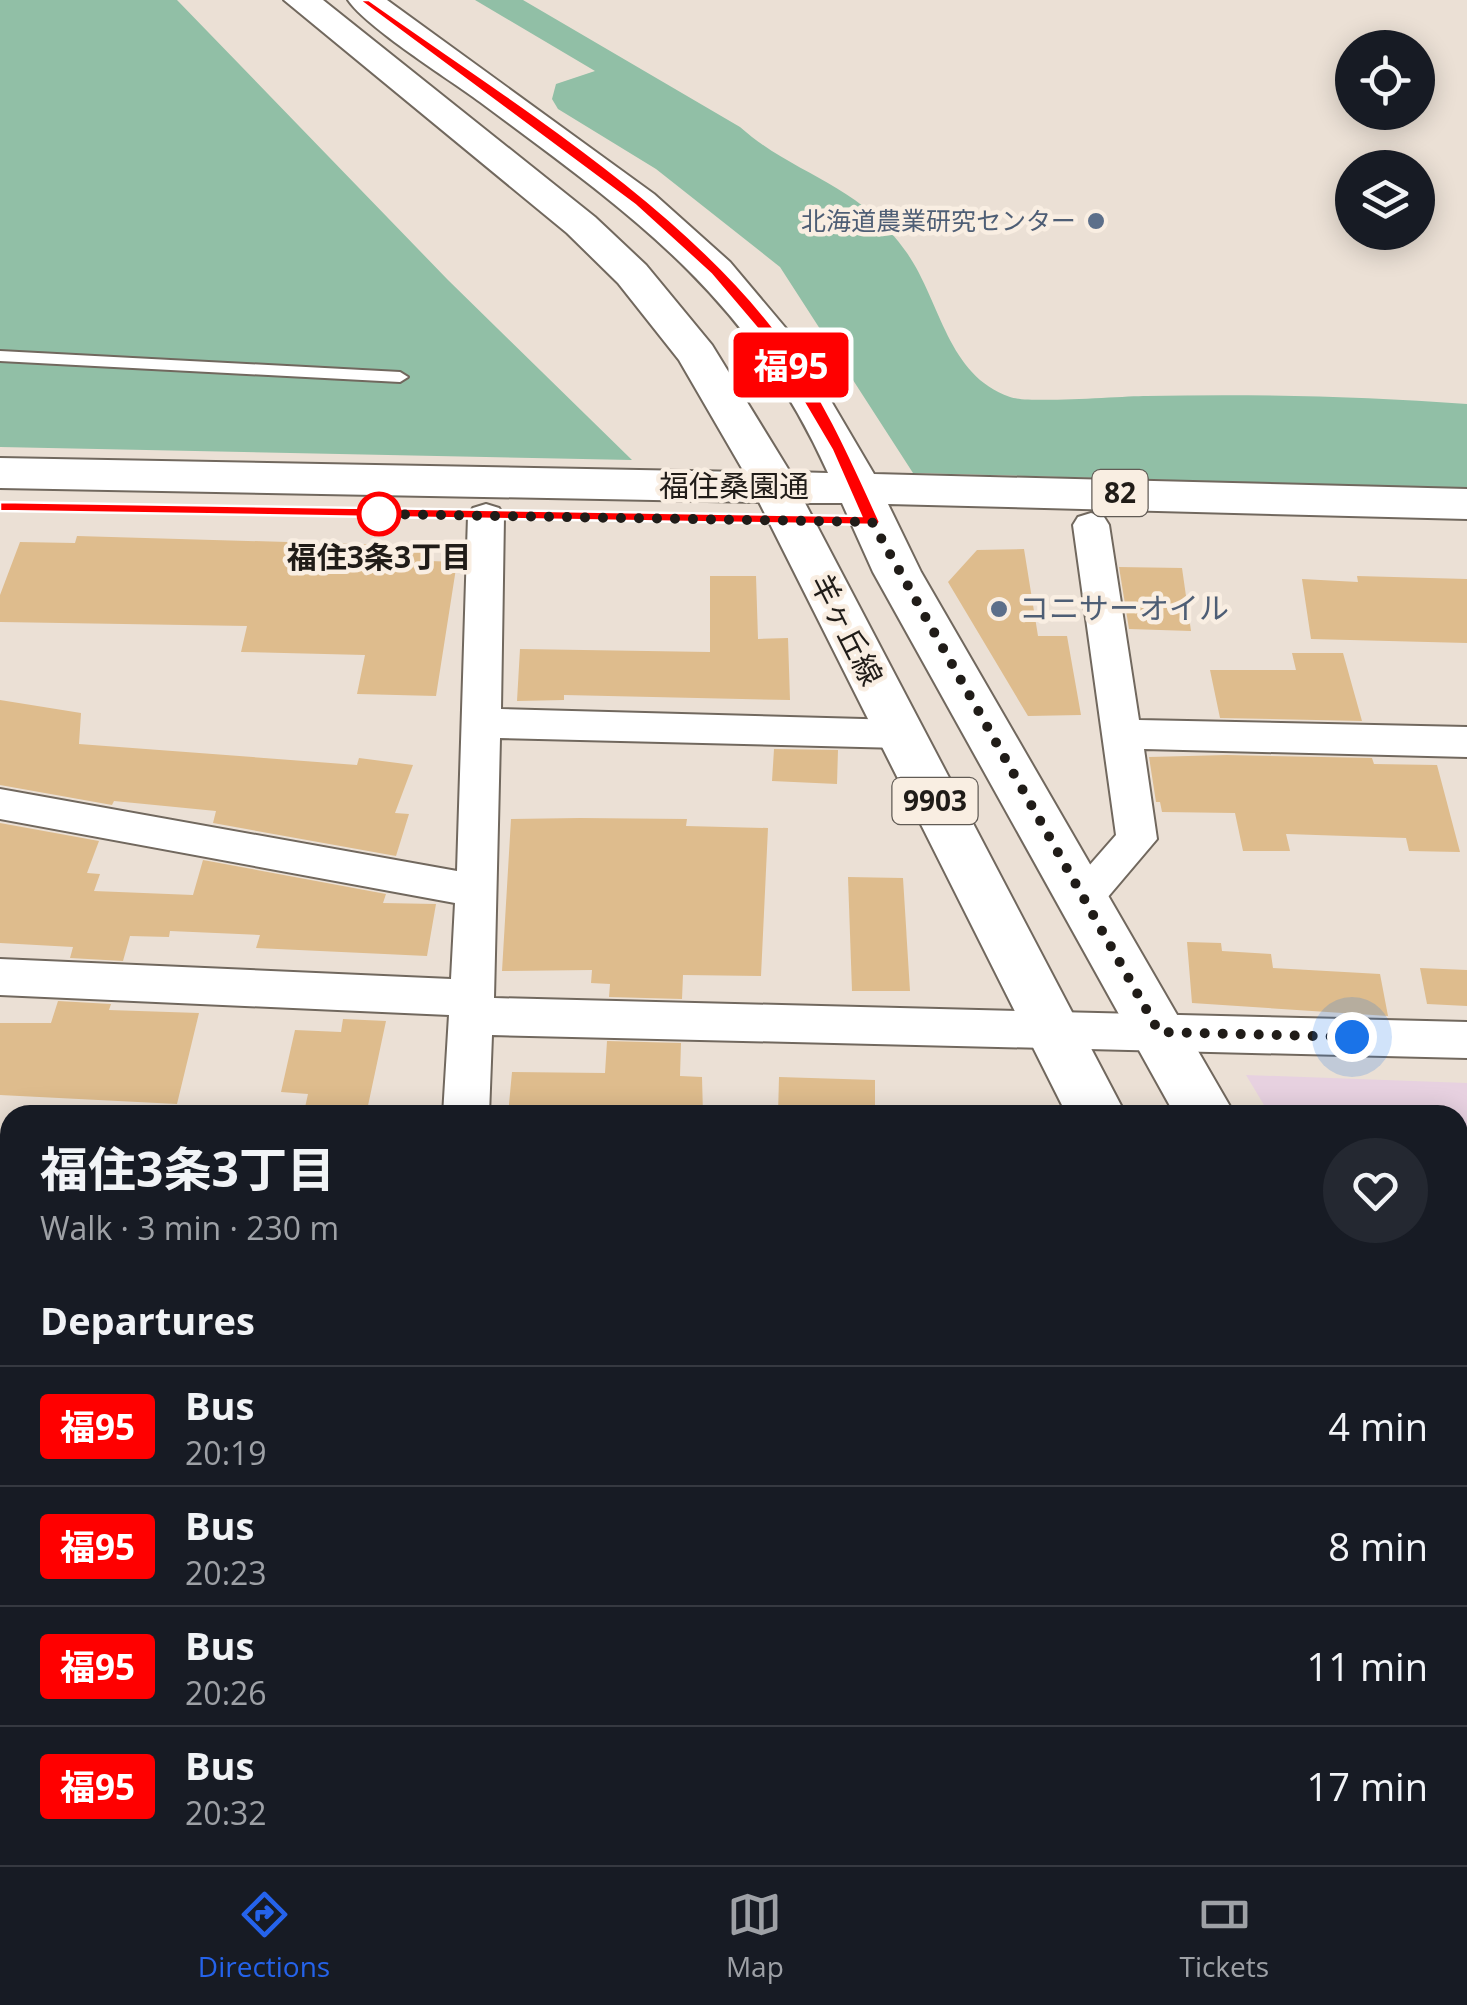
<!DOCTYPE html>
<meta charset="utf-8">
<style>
:root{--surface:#171b24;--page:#242831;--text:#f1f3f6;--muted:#9ea1a6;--line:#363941;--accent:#2563eb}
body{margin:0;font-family:"Open Sans","Noto Sans JP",sans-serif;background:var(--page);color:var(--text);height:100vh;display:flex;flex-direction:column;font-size:38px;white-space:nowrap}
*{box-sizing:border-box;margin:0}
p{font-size:32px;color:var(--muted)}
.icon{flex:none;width:55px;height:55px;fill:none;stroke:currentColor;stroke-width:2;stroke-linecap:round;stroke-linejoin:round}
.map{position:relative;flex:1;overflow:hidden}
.side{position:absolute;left:0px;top:1105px;width:1468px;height:760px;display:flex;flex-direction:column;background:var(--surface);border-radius:30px 30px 0 0;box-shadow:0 5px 25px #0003}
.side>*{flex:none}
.badge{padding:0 20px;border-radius:8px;font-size:35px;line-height:65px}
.controls{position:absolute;left:1335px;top:30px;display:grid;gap:20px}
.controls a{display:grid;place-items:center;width:100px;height:100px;border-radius:50%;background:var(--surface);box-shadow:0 5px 25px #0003;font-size:50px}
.you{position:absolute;width:50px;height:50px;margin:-25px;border:8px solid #fff;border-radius:50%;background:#1a73e8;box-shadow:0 0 0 15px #1a73e833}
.map>.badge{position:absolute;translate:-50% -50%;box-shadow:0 0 0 5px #fff}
h2{padding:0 40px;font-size:38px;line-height:90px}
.round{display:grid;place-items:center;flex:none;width:105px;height:105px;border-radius:52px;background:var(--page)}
.overview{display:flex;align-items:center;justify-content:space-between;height:170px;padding:0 40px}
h1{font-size:48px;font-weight:700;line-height:75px}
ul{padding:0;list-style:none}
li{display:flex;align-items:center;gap:30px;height:120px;padding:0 40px;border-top:2px solid var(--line)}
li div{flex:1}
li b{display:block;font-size:38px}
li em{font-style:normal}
li .badge{min-width:110px;font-weight:700;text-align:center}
.tabs{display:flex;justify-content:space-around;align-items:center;height:140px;border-top:2px solid var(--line);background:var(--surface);font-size:28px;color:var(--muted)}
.tabs a{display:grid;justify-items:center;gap:5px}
.tabs .on{color:var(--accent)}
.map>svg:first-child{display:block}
.education{fill:#e7d1e0}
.green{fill:#91bfa6}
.building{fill:#debc8d}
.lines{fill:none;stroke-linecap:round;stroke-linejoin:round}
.lane-casing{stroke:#71685e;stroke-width:4}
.street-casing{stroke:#71685e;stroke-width:4}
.primary-casing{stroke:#71685e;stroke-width:4}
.lane{fill:#fff;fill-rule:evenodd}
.street{fill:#fff;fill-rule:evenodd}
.primary{fill:#fff;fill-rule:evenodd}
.line{fill:#f00;stroke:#fff;stroke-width:2.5}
.walk{stroke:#201c18;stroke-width:10;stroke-dasharray:0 18}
.service-dot{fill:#5c6f8a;stroke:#f9eee2;stroke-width:4}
.stop-dot{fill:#fff;stroke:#f00;stroke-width:5}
.labels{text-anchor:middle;stroke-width:9;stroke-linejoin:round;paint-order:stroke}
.far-service-label{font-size:25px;fill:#4e5e75;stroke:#f9eee2;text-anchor:end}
.shield{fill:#f9eee2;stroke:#615b55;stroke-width:2.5}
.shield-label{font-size:28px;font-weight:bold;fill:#201c18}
.street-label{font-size:30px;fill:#201c18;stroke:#f9eee2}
.stop-label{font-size:30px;font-weight:bold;fill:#201c18;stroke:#f9eee2}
.service-label{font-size:30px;fill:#4e5e75;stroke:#f9eee2;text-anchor:start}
</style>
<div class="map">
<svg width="1467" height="1865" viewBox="0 0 1467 1865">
<rect width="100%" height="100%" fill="#ebe0d5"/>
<path class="education" d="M1246,1075L1467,1083V1439L1458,1424V1115H1270Z"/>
<g class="green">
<path d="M0,0H177L448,280L632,460L0,447Z"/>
<path d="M475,0H523L740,127C798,178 857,181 907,253C941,302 947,375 1010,397C1029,404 1121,396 1147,396C1255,394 1360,396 1467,404V488L913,473L780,267L656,169L558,109L552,99L556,84L595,71Z"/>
</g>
<g class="building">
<path d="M77,536L423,546L421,554H432L430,561L457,562L436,696L357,694L365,655L241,652L247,626L0,622V595L20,542L75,543Z"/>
<path d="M1024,549L1038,636H1067L1081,715L1028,716L948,582L977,550Z"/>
<path d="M1119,567L1182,568L1191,631L1129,629Z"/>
<path d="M710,576H756L758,639L788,638L790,700L564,695V700L517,701L520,649L710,652Z"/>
<path d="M1357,576L1467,579V643L1311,639L1302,579L1358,582Z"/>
<path d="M1292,653H1343L1362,721L1220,718L1210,670H1296Z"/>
<path d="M0,700L81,713L79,744L357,765L359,758L413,765L395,813L409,814L396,856L213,823L216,811L114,801L112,805L0,785Z"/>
<path d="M774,749L838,750L837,784L772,781Z"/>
<path d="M1227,755L1372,758L1374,764L1437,765L1460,852L1409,851L1406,838L1286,834L1290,851H1243L1235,813L1162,812L1160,802H1156L1149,757Z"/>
<path d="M580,818L687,819L686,826L768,828L761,976L683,975L682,999L609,997L610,984L591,983L592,970L502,971L511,819Z"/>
<path d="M0,823L99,841L87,873L100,874L94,891L193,895L203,860L386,894L383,903L436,904L427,956L256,948L260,935L170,931L169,937L130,936L123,961L70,958L73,947L0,943Z"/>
<path d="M848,877L903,878L910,991H852Z"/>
<path d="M1187,942L1221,943L1222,951L1271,954L1273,968L1380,974L1388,1016L1192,1003Z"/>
<path d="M1420,968L1467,970V1006L1427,1004Z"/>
<path d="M58,1001L111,1004L109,1010L199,1013L177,1104L0,1095V1023H51Z"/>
<path d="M343,1019L386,1021L366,1115L304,1112L308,1094L281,1092L295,1030L341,1032Z"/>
<path d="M607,1041L681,1043L680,1076L702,1077L703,1115H508L512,1072L605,1073Z"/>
<path d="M779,1077L875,1080V1115H778Z"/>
</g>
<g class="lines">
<defs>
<path id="lane" d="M0,351L400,372L408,377L400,382L0,361Z"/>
<g id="street">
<path d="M486,504L499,508L504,516L501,709L900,720L914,724L920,734L914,744L900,748L500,738L494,998L1467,1022V1058L492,1035L489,1115H443L449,1015L0,995V959L451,979L455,903L0,819V789L457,871L468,516L473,508Z"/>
<path d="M1091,513L1104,517L1109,525L1139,720L1467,727V757L1144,749L1157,839L1096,911L1081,916L1066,911L1060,899L1116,835L1073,525L1078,517Z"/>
<path d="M0,1237L10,1238V1282L0,1281Z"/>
<path d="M10,1478V1532L0,1536V1483Z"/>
<rect x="397" y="1855" width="58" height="10"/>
</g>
<g id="primary">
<path d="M284,0H323L595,217L646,265L712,345L790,472L828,473C747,294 632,215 480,102C449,79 366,27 348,0H387L654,194L730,262L794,338L874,474L1467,489V519L888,504L921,572L1235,1115H1175L873,572L842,503H805L1126,1115H1067L759,502L0,488V458L744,472L679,360L618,283L567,233Z"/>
<path d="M1458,1531L1467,1534V1617L1458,1613Z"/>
<path d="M1458,1757L1467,1761V1849L1458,1845Z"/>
</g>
</defs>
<use href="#lane" class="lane-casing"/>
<use href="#street" class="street-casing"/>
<use href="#primary" class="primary-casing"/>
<use href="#lane" class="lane"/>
<use href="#street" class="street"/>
<use href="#primary" class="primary"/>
</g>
<path class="line" d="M359,0H369C503,95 680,203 779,335C821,391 851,458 880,522L878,525L0,511V502L861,516L832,450L767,340L711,274L635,205Z"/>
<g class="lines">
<path class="walk" d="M379,514H374L872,522L1159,1032L1352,1037"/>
</g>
<g class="service-dot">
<circle cx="1096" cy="221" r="10"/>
<circle cx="999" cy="609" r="10"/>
</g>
<circle class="stop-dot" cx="379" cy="514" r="20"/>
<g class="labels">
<g class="far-service-label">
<text x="1076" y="230">北海道農業研究センター</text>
</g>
<g class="shield">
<rect x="1092.5" y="470" width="55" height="46" rx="8"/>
<rect x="892.5" y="778" width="85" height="46" rx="8"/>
</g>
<g class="shield-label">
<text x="1120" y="503">82</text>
<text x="935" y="811">9903</text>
</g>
<g class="street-label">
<text x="734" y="497">福住桑園通</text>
<text transform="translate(846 630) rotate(63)" y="10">羊ヶ丘線</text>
</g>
<g class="stop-label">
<text x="379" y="568">福住3条3丁目</text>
</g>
<g class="service-label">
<text x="1019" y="619">コニサーオイル</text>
</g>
</g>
</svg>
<div class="controls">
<a><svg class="icon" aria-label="locate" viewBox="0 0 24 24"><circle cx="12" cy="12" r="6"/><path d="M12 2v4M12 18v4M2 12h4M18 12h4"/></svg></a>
<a><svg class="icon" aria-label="layers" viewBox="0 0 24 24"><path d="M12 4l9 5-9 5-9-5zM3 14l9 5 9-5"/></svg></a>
</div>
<div class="you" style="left:1352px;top:1037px"></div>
<b class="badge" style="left:791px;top:365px;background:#f00;color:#fff">福95</b>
<section class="side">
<div class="overview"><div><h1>福住3条3丁目</h1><p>Walk · 3 min · 230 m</p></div><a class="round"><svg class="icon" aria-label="heart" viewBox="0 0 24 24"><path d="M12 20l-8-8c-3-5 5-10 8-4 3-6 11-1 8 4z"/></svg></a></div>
<h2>Departures</h2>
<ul>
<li><span class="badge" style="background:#f00;color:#fff">福95</span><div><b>Bus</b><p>20:19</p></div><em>4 min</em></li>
<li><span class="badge" style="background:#f00;color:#fff">福95</span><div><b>Bus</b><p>20:23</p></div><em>8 min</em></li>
<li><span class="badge" style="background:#f00;color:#fff">福95</span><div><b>Bus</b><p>20:26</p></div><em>11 min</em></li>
<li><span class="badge" style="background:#f00;color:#fff">福95</span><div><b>Bus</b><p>20:32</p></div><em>17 min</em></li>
</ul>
</section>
</div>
<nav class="tabs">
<a class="on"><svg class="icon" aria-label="directions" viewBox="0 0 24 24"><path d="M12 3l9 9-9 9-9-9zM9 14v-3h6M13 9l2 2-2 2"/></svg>Directions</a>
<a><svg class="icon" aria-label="map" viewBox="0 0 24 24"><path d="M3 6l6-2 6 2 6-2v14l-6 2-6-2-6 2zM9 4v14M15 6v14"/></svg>Map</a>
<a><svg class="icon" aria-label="tickets" viewBox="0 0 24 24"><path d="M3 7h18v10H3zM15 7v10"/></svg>Tickets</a>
</nav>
